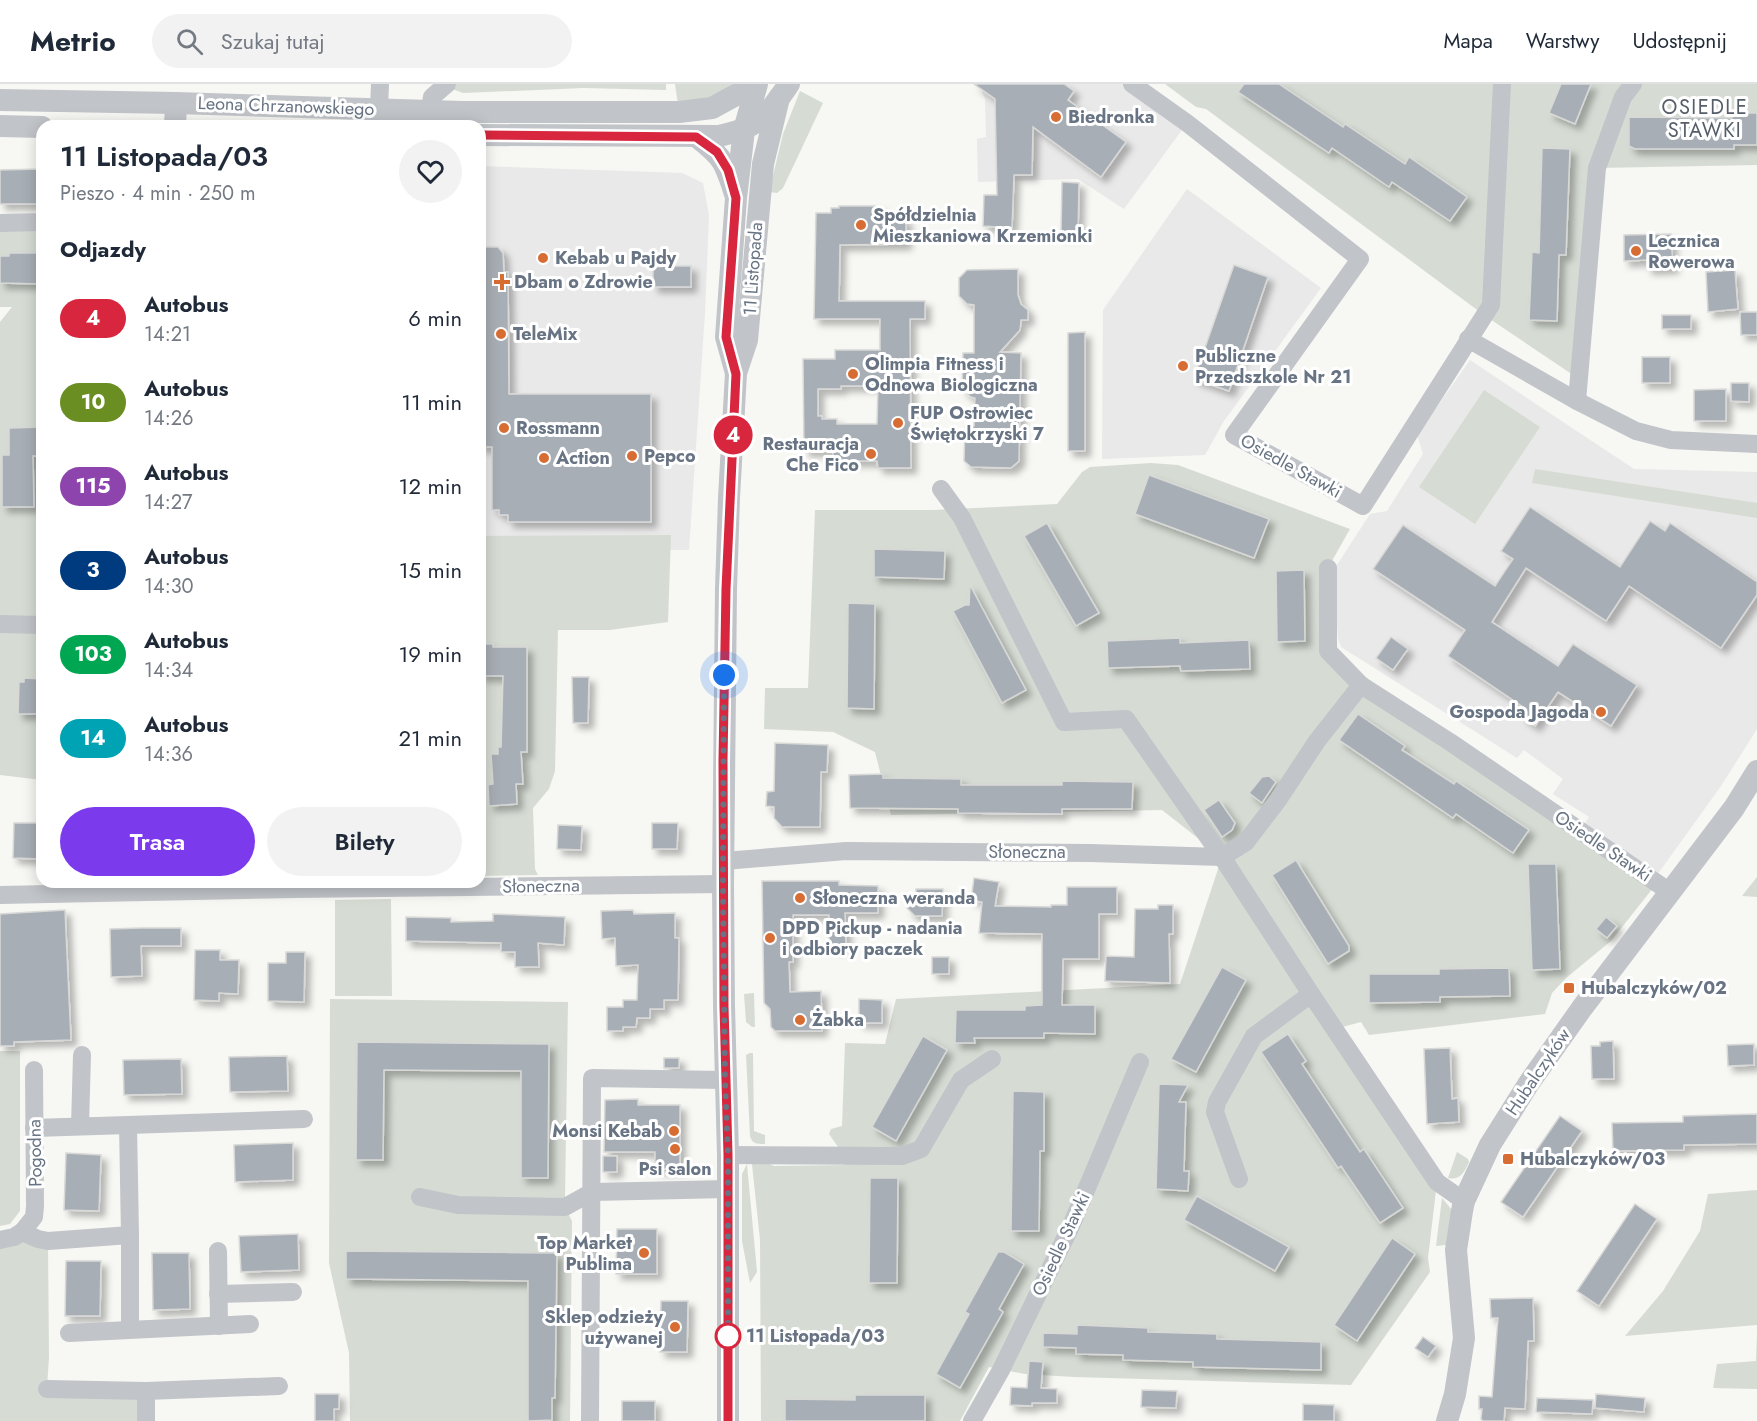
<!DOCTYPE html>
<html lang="pl">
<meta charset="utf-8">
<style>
:root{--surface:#fff;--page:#f2f2f3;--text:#1f2937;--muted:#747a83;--line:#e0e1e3;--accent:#7c3aed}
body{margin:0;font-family:Jost,sans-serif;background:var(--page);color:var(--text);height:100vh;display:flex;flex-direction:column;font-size:22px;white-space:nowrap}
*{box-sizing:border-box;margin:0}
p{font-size:20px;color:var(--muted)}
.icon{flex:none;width:33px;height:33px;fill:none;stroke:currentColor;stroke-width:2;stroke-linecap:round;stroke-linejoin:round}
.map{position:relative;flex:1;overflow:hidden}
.side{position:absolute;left:36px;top:36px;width:450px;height:768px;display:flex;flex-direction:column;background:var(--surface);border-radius:18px;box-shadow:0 3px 15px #0003}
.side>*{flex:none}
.badge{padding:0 12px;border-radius:20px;font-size:21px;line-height:39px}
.you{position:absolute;width:30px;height:30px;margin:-15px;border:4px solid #fff;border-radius:50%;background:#1a73e8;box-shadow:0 0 0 9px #1a73e833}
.map>.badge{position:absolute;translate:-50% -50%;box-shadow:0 0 0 3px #fff}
h2{padding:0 24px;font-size:22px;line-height:54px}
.round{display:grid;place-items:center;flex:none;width:63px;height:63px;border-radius:32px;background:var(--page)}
.headline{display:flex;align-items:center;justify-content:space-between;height:102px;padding:0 24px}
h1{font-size:28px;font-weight:600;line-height:45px}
.button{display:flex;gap:12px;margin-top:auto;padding:12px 24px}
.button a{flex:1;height:69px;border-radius:36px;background:var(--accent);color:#fff;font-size:24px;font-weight:600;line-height:69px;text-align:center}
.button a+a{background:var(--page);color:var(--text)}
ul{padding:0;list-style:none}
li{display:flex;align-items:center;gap:18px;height:84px;padding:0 24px}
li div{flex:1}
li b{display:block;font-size:22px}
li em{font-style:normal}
li .badge{min-width:66px;font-weight:700;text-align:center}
header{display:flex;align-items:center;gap:36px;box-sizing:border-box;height:84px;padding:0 30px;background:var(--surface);border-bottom:2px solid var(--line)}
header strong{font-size:28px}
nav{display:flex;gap:33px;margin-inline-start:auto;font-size:21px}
.search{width:420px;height:54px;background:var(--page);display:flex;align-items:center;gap:15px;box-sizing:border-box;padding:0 21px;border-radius:33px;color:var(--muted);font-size:22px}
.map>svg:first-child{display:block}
.built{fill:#e8e9e8}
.green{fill:#d6dcd4}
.building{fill:#a8aeb5;stroke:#d8d9d7;stroke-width:1.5;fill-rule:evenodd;filter:url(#shadow)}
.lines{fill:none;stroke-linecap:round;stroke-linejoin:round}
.minor{stroke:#c1c4c8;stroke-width:18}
.tertiary{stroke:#c1c4c8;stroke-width:22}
.line-casing{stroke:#fff;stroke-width:14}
.line{stroke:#d7263d;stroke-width:9}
.walk{stroke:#687483;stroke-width:6;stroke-dasharray:0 10.8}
.poi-dot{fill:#d86d34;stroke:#fff;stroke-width:2}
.stop-dot{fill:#fff;stroke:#d7263d;stroke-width:3}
.labels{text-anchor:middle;stroke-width:6;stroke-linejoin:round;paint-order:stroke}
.street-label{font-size:18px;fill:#687483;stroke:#fff}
.poi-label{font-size:18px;font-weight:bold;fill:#687483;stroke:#fff;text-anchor:start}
.stop-label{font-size:18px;font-weight:bold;fill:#687483;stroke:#fff;text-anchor:start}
.neighbourhood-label{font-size:20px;letter-spacing:1.5px;fill:#555e69;stroke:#fff}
</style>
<header>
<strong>Metrio</strong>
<div class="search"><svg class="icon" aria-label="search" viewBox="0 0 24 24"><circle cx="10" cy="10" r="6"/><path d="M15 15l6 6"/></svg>Szukaj tutaj</div>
<nav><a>Mapa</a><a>Warstwy</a><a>Udostępnij</a></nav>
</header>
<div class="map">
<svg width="1757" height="1337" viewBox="0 0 1757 1337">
<defs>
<filter id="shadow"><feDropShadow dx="5.5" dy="5.5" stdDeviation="3" flood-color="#0004"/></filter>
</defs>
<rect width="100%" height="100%" fill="#f7f7f4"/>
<g class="built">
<path d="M986,0H1132L1187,39L1124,125L1078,95L978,98L977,55L986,53L985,15L982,8Z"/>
<path d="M480,82L682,89L703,99L709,132L705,229L689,466H480Z"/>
<path d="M1187,105L1321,204L1224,337L1205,371L1102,375L1103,226Z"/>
<path d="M1470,276L1634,385L1757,388V645L1721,702L1657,791L1583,742L1589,733L1553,710L1563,695L1524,666L1517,674L1341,563L1338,555L1333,487L1370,430L1387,427L1423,370L1417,351Z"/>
</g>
<g class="green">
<path d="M447,0H666V6L583,4L463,9L444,2Z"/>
<path d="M675,0H756L679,28Z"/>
<path d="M1165,0H1757V81L1597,84L1579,295L1484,231L1206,25L1196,23Z"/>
<path d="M800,7L823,19L783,104L777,109L769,108L783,50Z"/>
<path d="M42,138V696L0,691V238L12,223H0V139Z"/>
<path d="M1484,306L1540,343L1475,440L1419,403Z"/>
<path d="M1151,379L1178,381L1350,445L1328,484V567L1657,799L1611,857L1566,894L1552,909L1545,930L1369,951L1361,938L1335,945L1437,1098L1428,1174L1430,1188L1351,1301L1074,1293L1025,1290L989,1283L960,1337H761L760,1156L751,1071L774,1082L845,1081L843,1070L829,1050L831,1045L842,1042L845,959L885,960L896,915L1180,900L1222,773L1162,726L891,731L875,668L833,648L764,645L765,604H808L815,426H933L1057,420L1082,388L1090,383Z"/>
<path d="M1535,385L1757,419V434L1532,399Z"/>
<path d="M671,451L668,538L610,546H558L555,687L549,705L533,724L535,785L538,791L480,792V452Z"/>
<path d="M1757,793V813L1742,812Z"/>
<path d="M391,815L392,912H335V816Z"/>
<path d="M754,909L755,943H752L746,938L744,910Z"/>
<path d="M330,915L568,918L565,1115V1123L572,1137L570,1337H350L349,1269L329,1179Z"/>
<path d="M0,967H20V1127L10,1140L0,1142Z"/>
<path d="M750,969H753L754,1047L765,1051V1060C757,1060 752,1060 750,1052L746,971Z"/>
<path d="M1457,1068L1468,1075L1469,1078C1465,1087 1460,1097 1448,1094Z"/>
<path d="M747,1080L757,1188L750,1199L742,1157V1090Z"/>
<path d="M1757,1106V1241L1625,1252L1663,1207L1700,1147L1708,1110Z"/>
<path d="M1442,1114L1452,1126L1446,1161L1436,1162Z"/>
<path d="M0,1156L48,1157L49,1273L47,1304L146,1307V1337H0Z"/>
<path d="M1757,1248V1305L1713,1304L1717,1280L1756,1277Z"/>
</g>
<g class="building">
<path d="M974,0H1064L1074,7L1068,16L1126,58L1101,93L1033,43L1032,91H1014L1012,144L983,142L984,111H997L995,15Z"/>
<path d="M1244,0H1279L1343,43L1345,40L1405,80L1409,73L1467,113L1450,137L1392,98L1389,103L1332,64L1329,69L1238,8Z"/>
<path d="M1561,0H1591L1575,40L1549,29Z"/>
<path d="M1734,29H1757V61H1734V65H1635L1629,62V33L1732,34Z"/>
<path d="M1542,64L1570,65L1566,171H1559L1557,237L1529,236L1532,168L1539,169Z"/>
<path d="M42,85V120H0V86Z"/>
<path d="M1062,98L1079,99L1078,150H1061Z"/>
<path d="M839,122H880V126H888V130H898V135L906,134V160L840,161L839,217H925V235H910L911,384H878L877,377H833V367H804L803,275H835V266H880V235H814L816,129H831V124H839ZM841,302H878L877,340H837V335H822V332H818V305H841Z"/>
<path d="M1671,150L1673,184L1647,185V176L1624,177V151Z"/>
<path d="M480,163H498L503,169L504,188H508L509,310H651V438H508V431H499V426H492V363H480Z"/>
<path d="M9,169H42V200L0,199V172H9Z"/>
<path d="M1234,181L1268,193L1229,307L1194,295Z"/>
<path d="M667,182H691V203H653V183Z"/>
<path d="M1018,185V211L1021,220L1028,226V236H1021L1020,246L1000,268L1021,269L1019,377L1011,384L971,383L964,377L965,342H974L975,314L971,313L962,305L963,269H974V221L967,220L959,212V194L967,186Z"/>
<path d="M1735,186L1738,225L1708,228L1706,188Z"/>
<path d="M1740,228H1757V251H1741Z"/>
<rect x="1662" y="231" width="29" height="14"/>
<path d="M1085,248V367H1068V249Z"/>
<rect x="1642" y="273" width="28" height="26"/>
<path d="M1731,299H1749V318L1731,317Z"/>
<path d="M1726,305V337H1694V306Z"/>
<path d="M42,343V372H33L34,423H2V371H9V344Z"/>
<path d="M1149,391L1269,435L1254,474L1135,430Z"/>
<path d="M1530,423L1620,483L1650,437L1665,447L1670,439L1757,498V511L1721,564L1629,502L1606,537L1526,484L1492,538L1558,582L1573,560L1637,601L1611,642L1558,608L1535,642L1521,632L1526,625L1448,572L1465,546L1373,485L1403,441L1495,502L1513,475L1501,467Z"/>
<path d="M1047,439L1099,529L1076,542L1024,452Z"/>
<path d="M874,465L945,467L944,495L874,493Z"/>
<path d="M1304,486L1305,557L1277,558L1276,487Z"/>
<path d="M970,501L1026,606L1002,619L953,527L965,521H969Z"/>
<path d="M848,519L875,520L874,625L847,624Z"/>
<path d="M1391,553L1408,565L1393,586L1376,574Z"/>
<path d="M1180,554V559L1249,556L1250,585L1181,587L1180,582L1108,584L1107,557Z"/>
<path d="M480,560H493V563H527V668H521L523,700H516L517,720L489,722L488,701L493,700L491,670H498V663H501L503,592H480Z"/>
<path d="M572,593H589L588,639H573Z"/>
<path d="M24,594L42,595L41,630H18L19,598H24Z"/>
<path d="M1358,630L1405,662L1402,666L1454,700L1456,697L1529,746L1513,769L1456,730L1453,734L1339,656Z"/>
<path d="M775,659L828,661L827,688H821L820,743H782L774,734V723L766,722L767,708L774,707Z"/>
<path d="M883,690V694L961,695V701H1062V697L1133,698L1132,725H1062V730L958,729V725L850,724L849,691Z"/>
<path d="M1269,692L1276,698L1262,719L1249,709L1262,693Z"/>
<path d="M1219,716L1235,739L1232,746L1222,753L1204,726Z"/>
<path d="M14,739H42V775L13,774Z"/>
<path d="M652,739H678L677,765H652Z"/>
<path d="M558,741L582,742L581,766L557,765Z"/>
<path d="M1296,776L1349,862V867L1328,880L1272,791Z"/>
<path d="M1528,780H1556L1560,885L1532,886Z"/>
<path d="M974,794L999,798L995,822L1051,823V821H1067V803H1117V830H1099V875H1063L1062,921H1095V950L1044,949V954H974L975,959H955L956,926H1025V922L1042,921V850L979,849L982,818L971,816Z"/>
<path d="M762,797H839V801L878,802V829H845L846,863H829V831H793V878H789L790,908L821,907L822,947H775L771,943L770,925L764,919Z"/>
<path d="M916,805H943L942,832H915L907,824L916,818Z"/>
<path d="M1158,821H1173V850H1169L1170,899L1105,897L1106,872L1134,873L1135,825H1158Z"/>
<path d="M65,826L71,956L14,958V962H0V830Z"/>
<path d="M633,826L634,830L675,829V854H679L678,916H664V925H650V934H637L636,943H623V947H607V923H623V916H637L638,881L616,882L615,854L602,855L601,827Z"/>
<path d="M493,830L565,833L564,861L538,859L539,883H515V868H501V859L406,857V833L451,834V838L493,837Z"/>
<path d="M1606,833L1617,842L1607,854L1596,845Z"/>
<path d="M141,844H181V862H141L142,892L111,893L110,845Z"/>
<path d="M195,866H220V876H239L238,910L219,909V917L194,916Z"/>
<path d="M286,868H305L304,918L268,917V879H286Z"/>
<rect x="932" y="873" width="17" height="17"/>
<path d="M1222,883L1246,896L1196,988L1171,975Z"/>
<path d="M1509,884L1510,912L1440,913V918L1369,919V890H1439V885Z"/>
<path d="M859,915L882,916V939H859Z"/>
<path d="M1288,950L1306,977L1302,980L1360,1068L1364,1065L1403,1124L1380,1139L1341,1082L1338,1084L1261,968Z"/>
<path d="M923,952L947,966L896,1057L872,1043Z"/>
<path d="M1613,957L1614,995H1592L1591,962H1600V958Z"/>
<path d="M357,958L549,960L548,1094H521V987L384,986L383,1076H356Z"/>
<path d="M1754,960V981L1728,982L1727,961Z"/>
<path d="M1450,964L1452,1015L1458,1014L1459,1038L1427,1040L1424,965Z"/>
<path d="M287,972L288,1007L230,1008L229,973Z"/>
<rect x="664" y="974" width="15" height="10"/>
<path d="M181,975L182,1010L124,1011L123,976Z"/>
<path d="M1159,1000L1188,1001L1179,1018H1186L1184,1087H1189L1188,1107L1156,1105Z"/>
<path d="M1013,1007L1044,1008V1067H1040L1039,1147H1011Z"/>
<path d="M638,1015V1021H680V1085H655V1068H604L605,1016Z"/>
<path d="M1757,1030V1060L1684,1061V1066L1613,1067L1612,1039L1683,1038V1032Z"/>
<path d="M1560,1032L1582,1047L1523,1133L1501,1118Z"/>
<path d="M293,1059V1096L235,1098L234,1061Z"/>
<path d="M66,1069L101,1071L99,1127L64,1126Z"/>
<rect x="603" y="1072" width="14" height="16"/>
<path d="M870,1094H898L897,1199H869Z"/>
<path d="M1197,1112L1289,1163L1275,1187L1184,1136Z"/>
<path d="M1635,1120L1657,1135L1599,1222L1577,1207Z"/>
<path d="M617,1145H657V1190H616Z"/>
<path d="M298,1150L299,1186L241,1188L239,1152Z"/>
<path d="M1392,1154L1415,1170L1357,1257L1334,1241Z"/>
<path d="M346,1167L557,1169L555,1314H552V1336L528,1337V1197L346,1195Z"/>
<path d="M998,1168H1004L1024,1180L999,1225L1003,1228L960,1304L936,1290L969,1230L965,1228Z"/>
<path d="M152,1169H189L190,1225L153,1226Z"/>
<path d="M66,1177H101L100,1232H65Z"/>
<path d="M1533,1214L1534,1257H1528L1525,1325L1505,1324L1504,1337H1483L1481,1335L1482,1325H1479V1312L1492,1313L1498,1234H1491L1490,1215Z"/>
<path d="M661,1217H688L687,1268H660Z"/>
<path d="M1077,1241L1148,1244V1248L1217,1250V1255L1321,1258V1286L1193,1283V1278L1123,1276V1271L1076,1270V1264L1043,1263V1249L1077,1250Z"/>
<path d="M1423,1253L1436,1262L1428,1273L1415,1264Z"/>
<path d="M1029,1277L1043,1278L1041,1304L1057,1305V1319H1032V1322L1010,1321L1011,1303L1027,1304Z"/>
<path d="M1142,1306L1177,1307L1176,1324L1141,1323Z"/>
<path d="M315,1310H339V1325H334V1337H315Z"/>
<path d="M1596,1310L1645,1314L1644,1328L1595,1324Z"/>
<path d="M855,1311H925V1337H785V1315L855,1316Z"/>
<path d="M1537,1314L1593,1316L1592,1330L1536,1328Z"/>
<rect x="622" y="1317" width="33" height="20"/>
<path d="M1303,1320L1334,1321V1337H1303Z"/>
</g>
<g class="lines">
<g class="minor">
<path d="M1132,0L1187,39L1360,175L1234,351L1363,422L1491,221L1502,0"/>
<path d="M379,25L380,0"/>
<path d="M430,25L432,13L447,0"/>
<path d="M0,139L42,138"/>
<path d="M1468,255L1577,317L1636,347L1671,356L1757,360"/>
<path d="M1577,317L1597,84L1623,13L1633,0"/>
<path d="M941,405L962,434L1064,638L1126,635L1222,773"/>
<path d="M1328,484V567L1361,601"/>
<path d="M0,540L42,541"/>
<path d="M724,777L846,767L1090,769L1222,773"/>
<path d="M0,811L297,805L723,800"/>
<path d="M80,1042L82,971"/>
<path d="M34,1044L128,1041"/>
<path d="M728,1071L902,1072L921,1065L961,996L992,975"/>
<path d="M1239,1095L1215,1028L1217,1018L1254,952L1311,910"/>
<path d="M420,1113L458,1121L565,1123L592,1108L728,1105"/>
<path d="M1464,1117L1437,1098L1311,910L1222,773L1246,758L1278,716L1317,657L1361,601L1450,658L1670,808"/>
<path d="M22,1148L34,1133L35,1122L34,986"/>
<path d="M130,1151V1245"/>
<path d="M0,1156L14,1153L22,1148L38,1155L48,1157L130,1151L128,1041L304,1035"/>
<path d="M218,1167L219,1242"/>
<path d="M218,1210L293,1208"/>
<path d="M69,1249L250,1240"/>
<path d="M47,1305L146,1307L279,1302"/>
<path d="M146,1307V1337"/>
<path d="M590,1337L592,994L725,996"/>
<path d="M972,1337L1001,1286L1071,1142L1140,978"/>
</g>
<g class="tertiary">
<path d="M0,16L176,19L462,28H679L712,24L756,0"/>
<path d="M0,42L42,43"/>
<path d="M175,42L176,19"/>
<path d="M480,51L719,52C760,43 766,33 789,0"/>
<path d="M697,53C723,73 725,78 735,110"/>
<path d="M736,289L726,253L736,114L744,46L757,0"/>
<path d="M728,1337V1071L724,922L723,800L726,505L729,414L736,289L747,256L763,80L779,14"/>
<path d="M1447,1337L1455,1310L1464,1254L1456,1166L1462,1127L1464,1117L1490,1061L1529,999L1582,924L1734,724L1757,687"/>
</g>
</g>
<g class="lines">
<defs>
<path id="line" d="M480,51L696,53L717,68L728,86L736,114L726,253L736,290L726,505L723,676L724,922L728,1071V1337"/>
</defs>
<use href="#line" class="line-casing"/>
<use href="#line" class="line"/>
<path class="walk" d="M724,591L723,800L725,996L728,1071V1252"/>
</g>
<g class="poi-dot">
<circle cx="1056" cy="33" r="6"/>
<circle cx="861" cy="141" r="6"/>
<circle cx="1636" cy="167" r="6"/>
<circle cx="543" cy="174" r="6"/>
<path d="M499 189h6v6h6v6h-6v6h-6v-6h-6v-6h6z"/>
<circle cx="501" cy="250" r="6"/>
<circle cx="1183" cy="282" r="6"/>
<circle cx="853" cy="290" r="6"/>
<circle cx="898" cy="339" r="6"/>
<circle cx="504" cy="344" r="6"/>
<circle cx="871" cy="370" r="6"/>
<circle cx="632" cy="372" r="6"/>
<circle cx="544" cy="374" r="6"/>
<circle cx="1601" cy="628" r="6"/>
<circle cx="800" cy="814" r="6"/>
<circle cx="770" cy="854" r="6"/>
<rect x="1563" y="898" width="12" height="12" rx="3"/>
<circle cx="800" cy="936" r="6"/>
<circle cx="674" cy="1047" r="6"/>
<circle cx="675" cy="1065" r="6"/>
<rect x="1502" y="1069" width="12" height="12" rx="3"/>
<circle cx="644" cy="1169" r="6"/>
<circle cx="675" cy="1243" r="6"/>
</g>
<circle class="stop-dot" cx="728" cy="1252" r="12"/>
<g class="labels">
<g class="street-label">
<text transform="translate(286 22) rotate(2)" y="6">Leona Chrzanowskiego</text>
<text transform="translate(753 185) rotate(-86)" y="6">11 Listopada</text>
<text transform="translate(1291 382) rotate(29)" y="6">Osiedle Stawki</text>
<text transform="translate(1603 762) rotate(34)" y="6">Osiedle Stawki</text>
<text x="1027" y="774">Słoneczna</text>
<text transform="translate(541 802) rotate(-1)" y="6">Słoneczna</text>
<text transform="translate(1538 988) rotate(-56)" y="6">Hubalczyków</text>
<text transform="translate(35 1069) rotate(-91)" y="6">Pogodna</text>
<text transform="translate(1061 1160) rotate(-65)" y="6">Osiedle Stawki</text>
</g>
<g class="poi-label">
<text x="1068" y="39">Biedronka</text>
<text x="873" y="137">Spółdzielnia<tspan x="873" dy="21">Mieszkaniowa Krzemionki</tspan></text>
<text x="1648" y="163">Lecznica<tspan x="1648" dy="21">Rowerowa</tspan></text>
<text x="555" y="180">Kebab u Pajdy</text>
<text x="514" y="204">Dbam o Zdrowie</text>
<text x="513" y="256">TeleMix</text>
<text x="1195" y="278">Publiczne<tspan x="1195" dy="21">Przedszkole Nr 21</tspan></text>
<text x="865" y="286">Olimpia Fitness i<tspan x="865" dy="21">Odnowa Biologiczna</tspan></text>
<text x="910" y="335">FUP Ostrowiec<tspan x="910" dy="21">Świętokrzyski 7</tspan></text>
<text x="516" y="350">Rossmann</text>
<text x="859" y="366" text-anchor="end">Restauracja<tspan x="859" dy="21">Che Fico</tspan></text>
<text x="644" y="378">Pepco</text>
<text x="556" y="380">Action</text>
<text x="1589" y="634" text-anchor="end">Gospoda Jagoda</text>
<text x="812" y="820">Słoneczna weranda</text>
<text x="782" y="850">DPD Pickup - nadania<tspan x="782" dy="21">i odbiory paczek</tspan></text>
<text x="1581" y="910">Hubalczyków/02</text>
<text x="812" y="942">Żabka</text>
<text x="662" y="1053" text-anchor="end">Monsi Kebab</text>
<text x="1520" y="1081">Hubalczyków/03</text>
<text x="675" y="1091" text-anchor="middle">Psi salon</text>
<text x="632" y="1165" text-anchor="end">Top Market<tspan x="632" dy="21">Publima</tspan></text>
<text x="663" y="1239" text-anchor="end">Sklep odzieży<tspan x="663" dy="21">używanej</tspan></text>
</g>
<g class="stop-label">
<text x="746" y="1258">11 Listopada/03</text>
</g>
<g class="neighbourhood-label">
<text x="1705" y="30">OSIEDLE<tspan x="1705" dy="23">STAWKI</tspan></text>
</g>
</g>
</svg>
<div class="you" style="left:724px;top:591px"></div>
<b class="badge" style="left:733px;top:351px;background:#d7263d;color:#fff">4</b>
<section class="side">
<div class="headline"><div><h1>11 Listopada/03</h1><p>Pieszo · 4 min · 250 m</p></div><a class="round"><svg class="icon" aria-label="heart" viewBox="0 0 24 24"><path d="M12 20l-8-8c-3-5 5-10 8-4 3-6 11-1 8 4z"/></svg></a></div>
<h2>Odjazdy</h2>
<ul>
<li><span class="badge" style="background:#d7263d;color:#fff">4</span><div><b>Autobus</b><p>14:21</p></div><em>6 min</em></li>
<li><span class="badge" style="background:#6b8e23;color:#fff">10</span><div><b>Autobus</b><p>14:26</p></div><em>11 min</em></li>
<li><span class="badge" style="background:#8e44ad;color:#fff">115</span><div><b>Autobus</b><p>14:27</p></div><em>12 min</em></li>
<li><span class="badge" style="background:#003b80;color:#fff">3</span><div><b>Autobus</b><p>14:30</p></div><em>15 min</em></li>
<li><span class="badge" style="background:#00a651;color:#fff">103</span><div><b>Autobus</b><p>14:34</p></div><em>19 min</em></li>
<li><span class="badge" style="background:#00a3b4;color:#fff">14</span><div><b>Autobus</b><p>14:36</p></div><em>21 min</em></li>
</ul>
<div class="button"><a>Trasa</a><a>Bilety</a></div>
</section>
</div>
